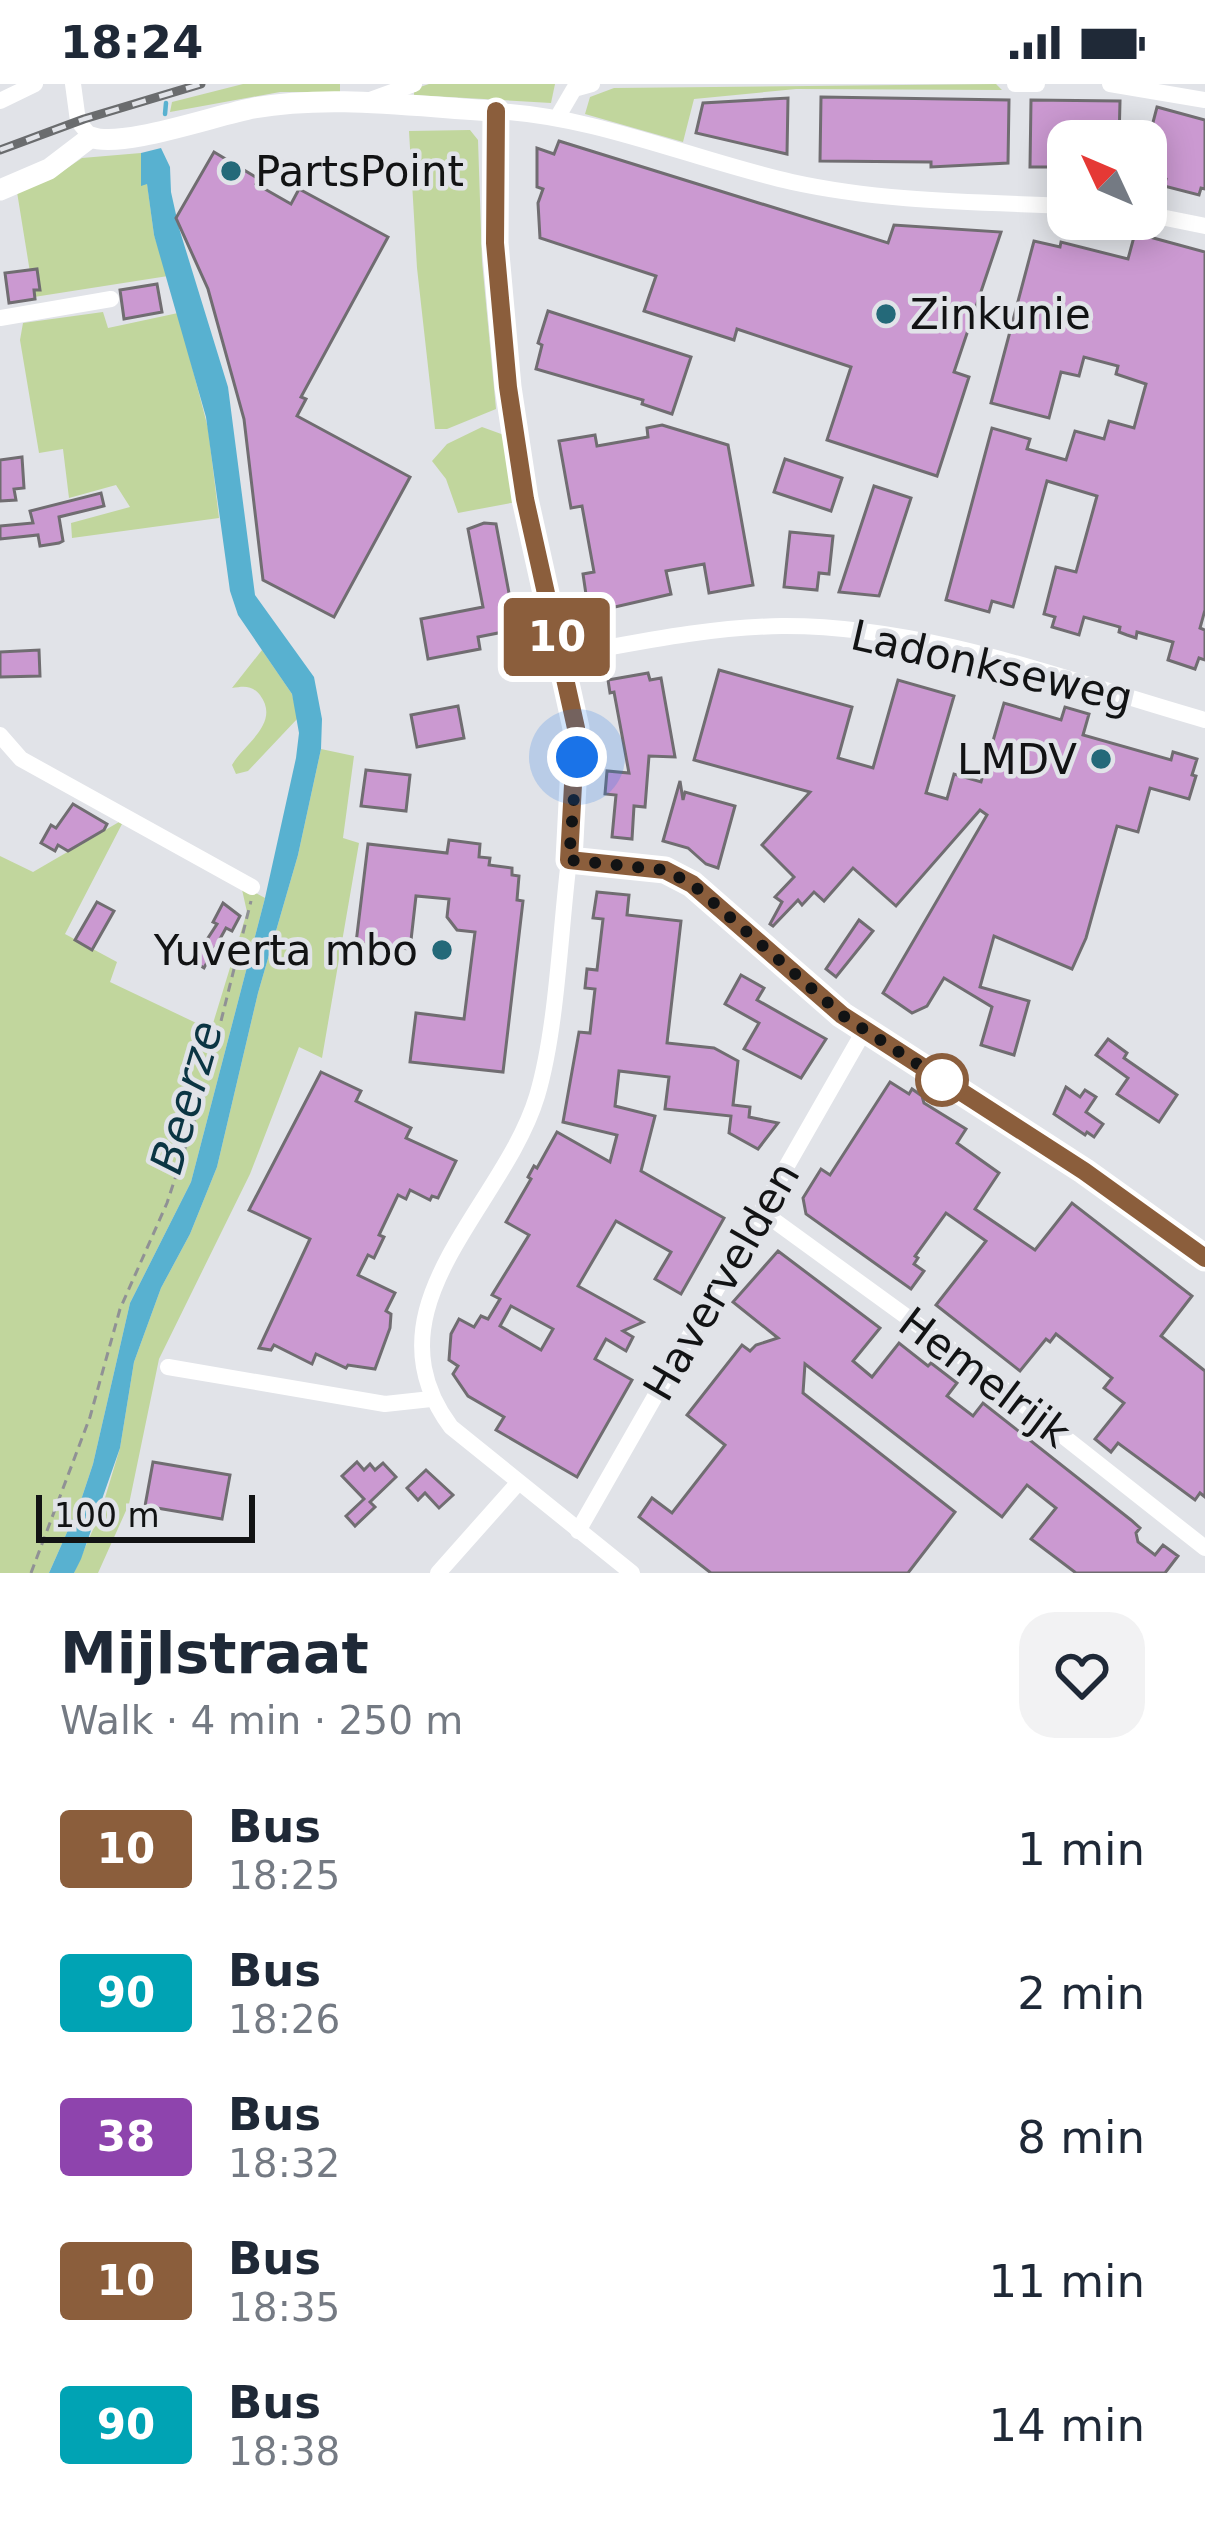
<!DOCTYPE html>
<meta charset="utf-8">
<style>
:root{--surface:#fff;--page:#f2f2f3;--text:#1f2937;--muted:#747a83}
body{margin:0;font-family:"DejaVu Sans",sans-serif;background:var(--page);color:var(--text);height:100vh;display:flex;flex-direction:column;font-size:45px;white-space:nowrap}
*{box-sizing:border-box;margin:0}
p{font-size:39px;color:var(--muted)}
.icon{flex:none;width:66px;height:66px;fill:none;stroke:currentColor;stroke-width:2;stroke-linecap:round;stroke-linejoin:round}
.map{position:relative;height:1489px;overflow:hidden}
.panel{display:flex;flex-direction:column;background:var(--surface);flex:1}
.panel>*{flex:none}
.badge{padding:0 24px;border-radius:9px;font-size:42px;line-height:78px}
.needle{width:78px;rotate:314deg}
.buttons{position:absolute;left:1047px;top:36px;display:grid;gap:24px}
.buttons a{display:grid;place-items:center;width:120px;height:120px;border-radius:24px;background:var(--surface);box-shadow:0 6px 30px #0003;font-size:60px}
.scale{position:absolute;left:36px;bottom:30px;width:219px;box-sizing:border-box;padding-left:12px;border:6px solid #121314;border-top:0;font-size:33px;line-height:42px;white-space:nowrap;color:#121314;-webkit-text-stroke:9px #e1e3e8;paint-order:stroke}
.you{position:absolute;width:60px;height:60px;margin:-30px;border:9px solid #fff;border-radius:50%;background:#1a73e8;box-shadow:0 0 0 18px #1a73e833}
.map>.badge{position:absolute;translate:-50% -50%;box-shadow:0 0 0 6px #fff}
.round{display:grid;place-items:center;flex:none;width:126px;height:126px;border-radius:36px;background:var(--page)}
.overview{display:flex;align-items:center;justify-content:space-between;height:204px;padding:0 60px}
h1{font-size:57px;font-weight:700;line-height:90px}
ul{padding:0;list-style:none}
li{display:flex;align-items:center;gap:36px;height:144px;padding:0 60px}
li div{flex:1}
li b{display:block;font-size:45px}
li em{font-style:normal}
li .badge{min-width:132px;font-weight:700;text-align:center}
.status{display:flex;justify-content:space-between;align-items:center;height:84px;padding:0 60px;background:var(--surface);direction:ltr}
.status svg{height:33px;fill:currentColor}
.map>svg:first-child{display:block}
.green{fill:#c1d69d}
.water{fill:#58b1d0}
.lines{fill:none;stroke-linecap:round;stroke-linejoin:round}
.stream{stroke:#58b1d0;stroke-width:4.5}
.building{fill:#cb99d1;stroke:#706d71;stroke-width:3;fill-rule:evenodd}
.path{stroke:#909195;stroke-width:3;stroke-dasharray:9 6;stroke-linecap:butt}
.minor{stroke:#fff;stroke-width:16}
.major{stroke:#fff;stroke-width:21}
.rail-casing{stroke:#6a6c6e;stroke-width:9}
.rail{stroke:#e1e3e8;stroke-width:4.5;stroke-dasharray:14;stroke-linecap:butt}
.line-casing{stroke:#fff;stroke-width:27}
.line{stroke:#8b5e3c;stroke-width:18}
.walk{stroke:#121314;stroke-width:12;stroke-dasharray:0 21.6}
.poi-dot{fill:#246979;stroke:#e1e3e8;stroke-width:4.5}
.stop-dot{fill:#fff;stroke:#8b5e3c;stroke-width:6}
.labels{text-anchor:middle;stroke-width:9;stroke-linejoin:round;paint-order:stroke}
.poi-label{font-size:42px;fill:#121314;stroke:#e1e3e8;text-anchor:start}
.street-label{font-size:42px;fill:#121314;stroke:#e1e3e8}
.water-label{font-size:45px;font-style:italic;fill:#0b3543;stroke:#e1e3e8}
</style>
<div class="status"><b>18:24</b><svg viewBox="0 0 49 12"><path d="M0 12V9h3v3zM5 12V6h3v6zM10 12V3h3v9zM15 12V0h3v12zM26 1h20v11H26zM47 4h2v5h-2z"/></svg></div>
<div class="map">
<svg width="1205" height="1489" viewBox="0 0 1205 1489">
<rect width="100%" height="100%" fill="#e1e3e8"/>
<g class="green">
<path d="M243,0H340V8H280L170,28L172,18Z"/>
<path d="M429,0H555L551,19L414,11V5Z"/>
<path d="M996,0L1002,6L796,5L694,15L683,58L585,30L590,13L614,4Z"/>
<path d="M470,46L478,56L482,177L496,325L447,345H435L417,184L409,47Z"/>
<path d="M141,69V101L147,99L154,151L168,192L34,213L17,108L54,93L82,74Z"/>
<path d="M103,228L108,244L178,229L208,344L219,434L72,454L71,439L130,423L116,401L69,414L63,365L39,369L20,256L23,239Z"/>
<path d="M482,343L504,351L516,418L458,429L446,395L432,377L447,360Z"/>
<path d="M262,566L292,610L298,634L248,687L236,690L232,681C244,660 281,639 260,611C252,601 244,602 232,604Z"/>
<path d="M321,665L354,672L343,754L359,759L322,974L299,963L250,1090L159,1275L129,1420L98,1489H74L101,1427L120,1364L134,1278L161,1204L190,1150L217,1083L258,909L298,771Z"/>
<path d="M119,738L122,740L65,850L117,878L110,898L211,946L247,828L241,801L265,814L191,1098L130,1219L93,1380L80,1419L49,1489H0V772L33,788Z"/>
</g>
<path class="water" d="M161,64L170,83L171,108L179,144L228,303L255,511L314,593L322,635L321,665L298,771L258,909L217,1083L190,1150L161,1204L134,1278L120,1364L81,1475L74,1489H49L80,1419L93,1380L130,1219L191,1098L265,814L296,674L299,649L292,610L238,531L230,507L206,333L154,151L147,100L141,102V69Z"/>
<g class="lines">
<path class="stream" d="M165,30L166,19"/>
</g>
<g class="building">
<path d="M821,13L1009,16L1008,79L931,83V78L820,77Z"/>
<path d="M788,14L787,70L696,49L703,19Z"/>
<path d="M1031,16L1120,17L1119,57H1068V91H1056V83H1030Z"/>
<path d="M1157,23L1205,36V105L1201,104L1199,111L1164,102L1166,95L1146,90V65Z"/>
<path d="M559,57L888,159L894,141L1001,148L954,288L969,293L937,392L827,356L851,283L737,245L734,256L644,227L656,192L540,154L538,119L543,105L537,103V64L554,70Z"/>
<path d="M214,68L259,95L256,100L291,120L299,105L388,153L301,313L306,315L297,332L410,393L334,533L263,496L244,335L208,205L176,134Z"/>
<path d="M1135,149L1205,168V526L1200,544L1205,546V576L1199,574L1195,585L1168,576L1173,558L1137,548L1136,554L1127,551L1119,548L1120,543L1084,533L1079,551L1052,543L1055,533L1044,530L1056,483L1076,488L1097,412L1047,397L1013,523L992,517L989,528L946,516L992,344L1030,355L1027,365L1066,376L1075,347L1104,355L1109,337L1134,344L1146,300L1116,290L1118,282L1084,273L1079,292L1061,288L1049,334L991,319L1034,157L1060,163L1061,158L1128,175Z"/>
<path d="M37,185L40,206H34L35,215L9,219L5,189Z"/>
<path d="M157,200L162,228L124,235L120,206Z"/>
<path d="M548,227L691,273L672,330L642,320L643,316L536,285L542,261L538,259Z"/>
<path d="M662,341L728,361L753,501L709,509L704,480L666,487L671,510L602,526L601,522L588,524L583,490L594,488L582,422L571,424L559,357L595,351L597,362L648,353L647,344Z"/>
<path d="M22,373L24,404L14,405L16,416L0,417V376Z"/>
<path d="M785,375L842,394L831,427L774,408Z"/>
<path d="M874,402L911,414L879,512L839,508Z"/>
<path d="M101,409L104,422L59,433L63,457L59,459L40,462L38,451L0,455V442L33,439L30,427Z"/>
<path d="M484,439L496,440L512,525L524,523L528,543L478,553L480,565L428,575L421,535L483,523L468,445Z"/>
<path d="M790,448L833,452L829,490L819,489L817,506L784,503Z"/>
<path d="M39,566L40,592L0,593V568Z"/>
<path d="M719,586L852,623L838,674L873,684L898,596L954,612L926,709L947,715L954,690L981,698L1004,619L1061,636L1065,623L1089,630L1083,651L1171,676L1173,668L1197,675L1192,691L1196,692L1189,715L1150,704L1138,748L1117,742L1086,854L1072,885L994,852L980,903L1029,917L1014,971L981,961L992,923L944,894L927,922L912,929L883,909L987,731L980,726L896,822L853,784L824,817L814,808L802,821L798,816L773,842L770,840L782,818L775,813L794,793L762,761L810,708L694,676Z"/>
<path d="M648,589L650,596L661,594L675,673L649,672L645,723L634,722L632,755L612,753L616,711L605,710L607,687L629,689L614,608L610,609L608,596Z"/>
<path d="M458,622L464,654L417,663L411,631Z"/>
<path d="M366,686L410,691L406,727L361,722Z"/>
<path d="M680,697L683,716L685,708L735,722L718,784L706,780L688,764L663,757Z"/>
<path d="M73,720L107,740L104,746L68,767L58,761L55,767L41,759L51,741L56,744Z"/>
<path d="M449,756L480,760L479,773L490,774L489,781L512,784V791L519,792L517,816L523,817L503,988L410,978L416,929L464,935L475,848L457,846L447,833L449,815L416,812L410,865L356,859L368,760L447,769Z"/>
<path d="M597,808L629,811L627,831L681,837L667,959L714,964L738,977L733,1021L750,1023L749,1033L778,1039L758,1065L729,1049L731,1032L665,1025L669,993L619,987L615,1022L655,1032L641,1087L724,1134L681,1210L655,1195L671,1168L616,1137L578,1202L643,1238L623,1247L633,1253L626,1267L606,1255L595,1275L632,1296L577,1393L496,1346L504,1333L468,1312L453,1290L458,1282L449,1276L451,1250L459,1235L474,1243L481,1232L488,1235L500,1215L492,1211L529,1151L506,1138L531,1095L528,1093L534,1082L537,1084L557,1048L610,1078L617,1051L563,1038L579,948L590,949L595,905L585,904L587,885L597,886L603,835L593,834ZM511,1222L553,1245L541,1266L500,1242Z"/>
<path d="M97,818L114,827L92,866L75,856Z"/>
<path d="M223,819L240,832L232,847L226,844L204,884L193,877L217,840L213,838Z"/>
<path d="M859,836L873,847L836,893L826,885Z"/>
<path d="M741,891L764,904L757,916L826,955L801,994L744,965L759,939L725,920Z"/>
<path d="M1108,955L1127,969L1124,974L1177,1011L1159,1038L1117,1010L1128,994L1096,971Z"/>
<path d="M321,988L361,1007L356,1017L411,1044L406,1054L456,1077L438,1114L432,1112L430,1116L410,1106L406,1115L398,1111L379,1151L384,1153L374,1174L368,1171L358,1191L395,1209L386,1227L391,1230L390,1244L375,1285L348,1281L346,1284L316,1270L312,1280L274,1261L271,1266L259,1264L310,1155L249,1126Z"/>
<path d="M890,998L909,1010L912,1005L922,1012L924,1019L966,1045L957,1059L999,1089L975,1125L1035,1166L1072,1119L1192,1212L1161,1252L1205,1287V1413L1200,1409L1195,1416L1118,1359L1111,1368L1095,1355L1124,1319L1104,1304L1112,1294L1056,1250L1050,1258L1046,1255L1020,1287L936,1221L986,1157L946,1129L915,1172L918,1174L914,1180L924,1187L911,1205L806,1130L803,1114L821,1085L830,1091Z"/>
<path d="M1066,1003L1080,1013L1085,1006L1096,1013L1086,1028L1103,1040L1094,1053L1087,1048L1085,1051L1054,1030Z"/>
<path d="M778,1167L880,1244L853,1277L872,1293L899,1259L928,1282L931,1279L957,1299L947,1312L973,1332L983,1319L1131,1436L1140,1444L1136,1449L1138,1458L1155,1471L1163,1461L1178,1472L1165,1489H1076L1031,1455L1056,1424L1027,1401L1002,1433L805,1280L803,1309L955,1428L908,1489H711L639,1433L652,1414L672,1429L725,1361L687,1331L742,1261L750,1267L756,1261L778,1254L733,1218Z"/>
<path d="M153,1378L230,1391L222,1435L145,1422Z"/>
<path d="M357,1378L364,1386L370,1380L375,1386L383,1379L396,1393L370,1418L375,1423L355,1442L346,1432L364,1415L342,1392Z"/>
<path d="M426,1386L453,1411L439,1424L425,1409L418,1416L407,1404Z"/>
</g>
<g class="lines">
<path class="path" d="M31,1489L90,1333L120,1225L167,1119L202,1013L251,817"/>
<g class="minor">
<path d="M73,0L78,37L91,53"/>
<path d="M1015,0H1037"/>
<path d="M1110,0L1205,16"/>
<path d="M370,16L414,0"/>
<path d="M0,17L35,0"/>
<path d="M495,27C596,32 694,76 792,98C883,118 976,118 1068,122"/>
<path d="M557,34L574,5L592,0"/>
<path d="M1146,130L1205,142"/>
<path d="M0,234L111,215"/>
<path d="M562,572C635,559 708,543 782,542C926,541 1068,597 1205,636"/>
<path d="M0,651L21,675L252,803"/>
<path d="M569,776C560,848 557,945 537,1012C503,1124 362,1223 451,1343L632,1489"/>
<path d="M761,1127L973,1281L1205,1464"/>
<path d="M168,1283L385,1320L431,1315"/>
<path d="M578,1447L864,947"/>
<path d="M438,1489L518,1399"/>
</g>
<path class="major" d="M0,106L49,85L91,53C121,65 216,31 254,24C332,10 417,23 495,27C488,156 500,293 526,420C541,495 562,568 576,643L577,673L569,776L665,786L692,800L841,930L1085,1087L1205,1174"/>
<defs>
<path id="rail" d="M0,66L84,35L201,0"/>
</defs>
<use href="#rail" class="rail-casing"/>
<use href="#rail" class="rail"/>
</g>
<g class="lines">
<defs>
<path id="line" d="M496,27L495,159L508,303L525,415L576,644L569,776L665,786L692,800L842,931L1084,1087L1205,1174"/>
</defs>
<use href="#line" class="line-casing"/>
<use href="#line" class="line"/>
<path class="walk" d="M577,673L569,776L665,786L692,800L842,931L942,996"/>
</g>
<g class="poi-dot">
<circle cx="231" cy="87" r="12"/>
<circle cx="886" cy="230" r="12"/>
<circle cx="1101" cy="675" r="12"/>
<circle cx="442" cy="866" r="12"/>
</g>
<circle class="stop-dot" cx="942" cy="996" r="24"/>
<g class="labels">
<g class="poi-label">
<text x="255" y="102">PartsPoint</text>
<text x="910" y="245">Zinkunie</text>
<text x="1077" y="690" text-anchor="end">LMDV</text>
<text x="418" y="881" text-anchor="end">Yuverta mbo</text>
</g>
<g class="street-label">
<text transform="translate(992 582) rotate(13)" y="15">Ladonkseweg</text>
<text transform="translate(721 1197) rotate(-60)" y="15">Havervelden</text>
<text transform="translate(985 1293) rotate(37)" y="15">Hemelrijk</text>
</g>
<g class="water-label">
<text transform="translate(186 1013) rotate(-74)" y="16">Beerze</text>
</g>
</g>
</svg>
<div class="buttons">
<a><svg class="needle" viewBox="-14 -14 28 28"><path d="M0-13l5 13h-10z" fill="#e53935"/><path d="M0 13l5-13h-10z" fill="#747a83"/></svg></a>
</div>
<div class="scale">100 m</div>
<div class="you" style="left:577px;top:673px"></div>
<b class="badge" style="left:557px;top:553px;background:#8b5e3c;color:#fff">10</b>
</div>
<section class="panel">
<div class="overview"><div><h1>Mijlstraat</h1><p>Walk · 4 min · 250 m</p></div><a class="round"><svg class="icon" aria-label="heart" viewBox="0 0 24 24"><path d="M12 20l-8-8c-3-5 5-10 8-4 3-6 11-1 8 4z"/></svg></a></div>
<ul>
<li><span class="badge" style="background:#8b5e3c;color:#fff">10</span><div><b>Bus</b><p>18:25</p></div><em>1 min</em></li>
<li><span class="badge" style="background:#00a3b4;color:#fff">90</span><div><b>Bus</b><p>18:26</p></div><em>2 min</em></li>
<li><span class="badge" style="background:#8e44ad;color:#fff">38</span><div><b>Bus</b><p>18:32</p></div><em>8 min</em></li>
<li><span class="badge" style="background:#8b5e3c;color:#fff">10</span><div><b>Bus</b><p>18:35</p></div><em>11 min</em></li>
<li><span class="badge" style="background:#00a3b4;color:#fff">90</span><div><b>Bus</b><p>18:38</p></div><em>14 min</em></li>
</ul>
</section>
